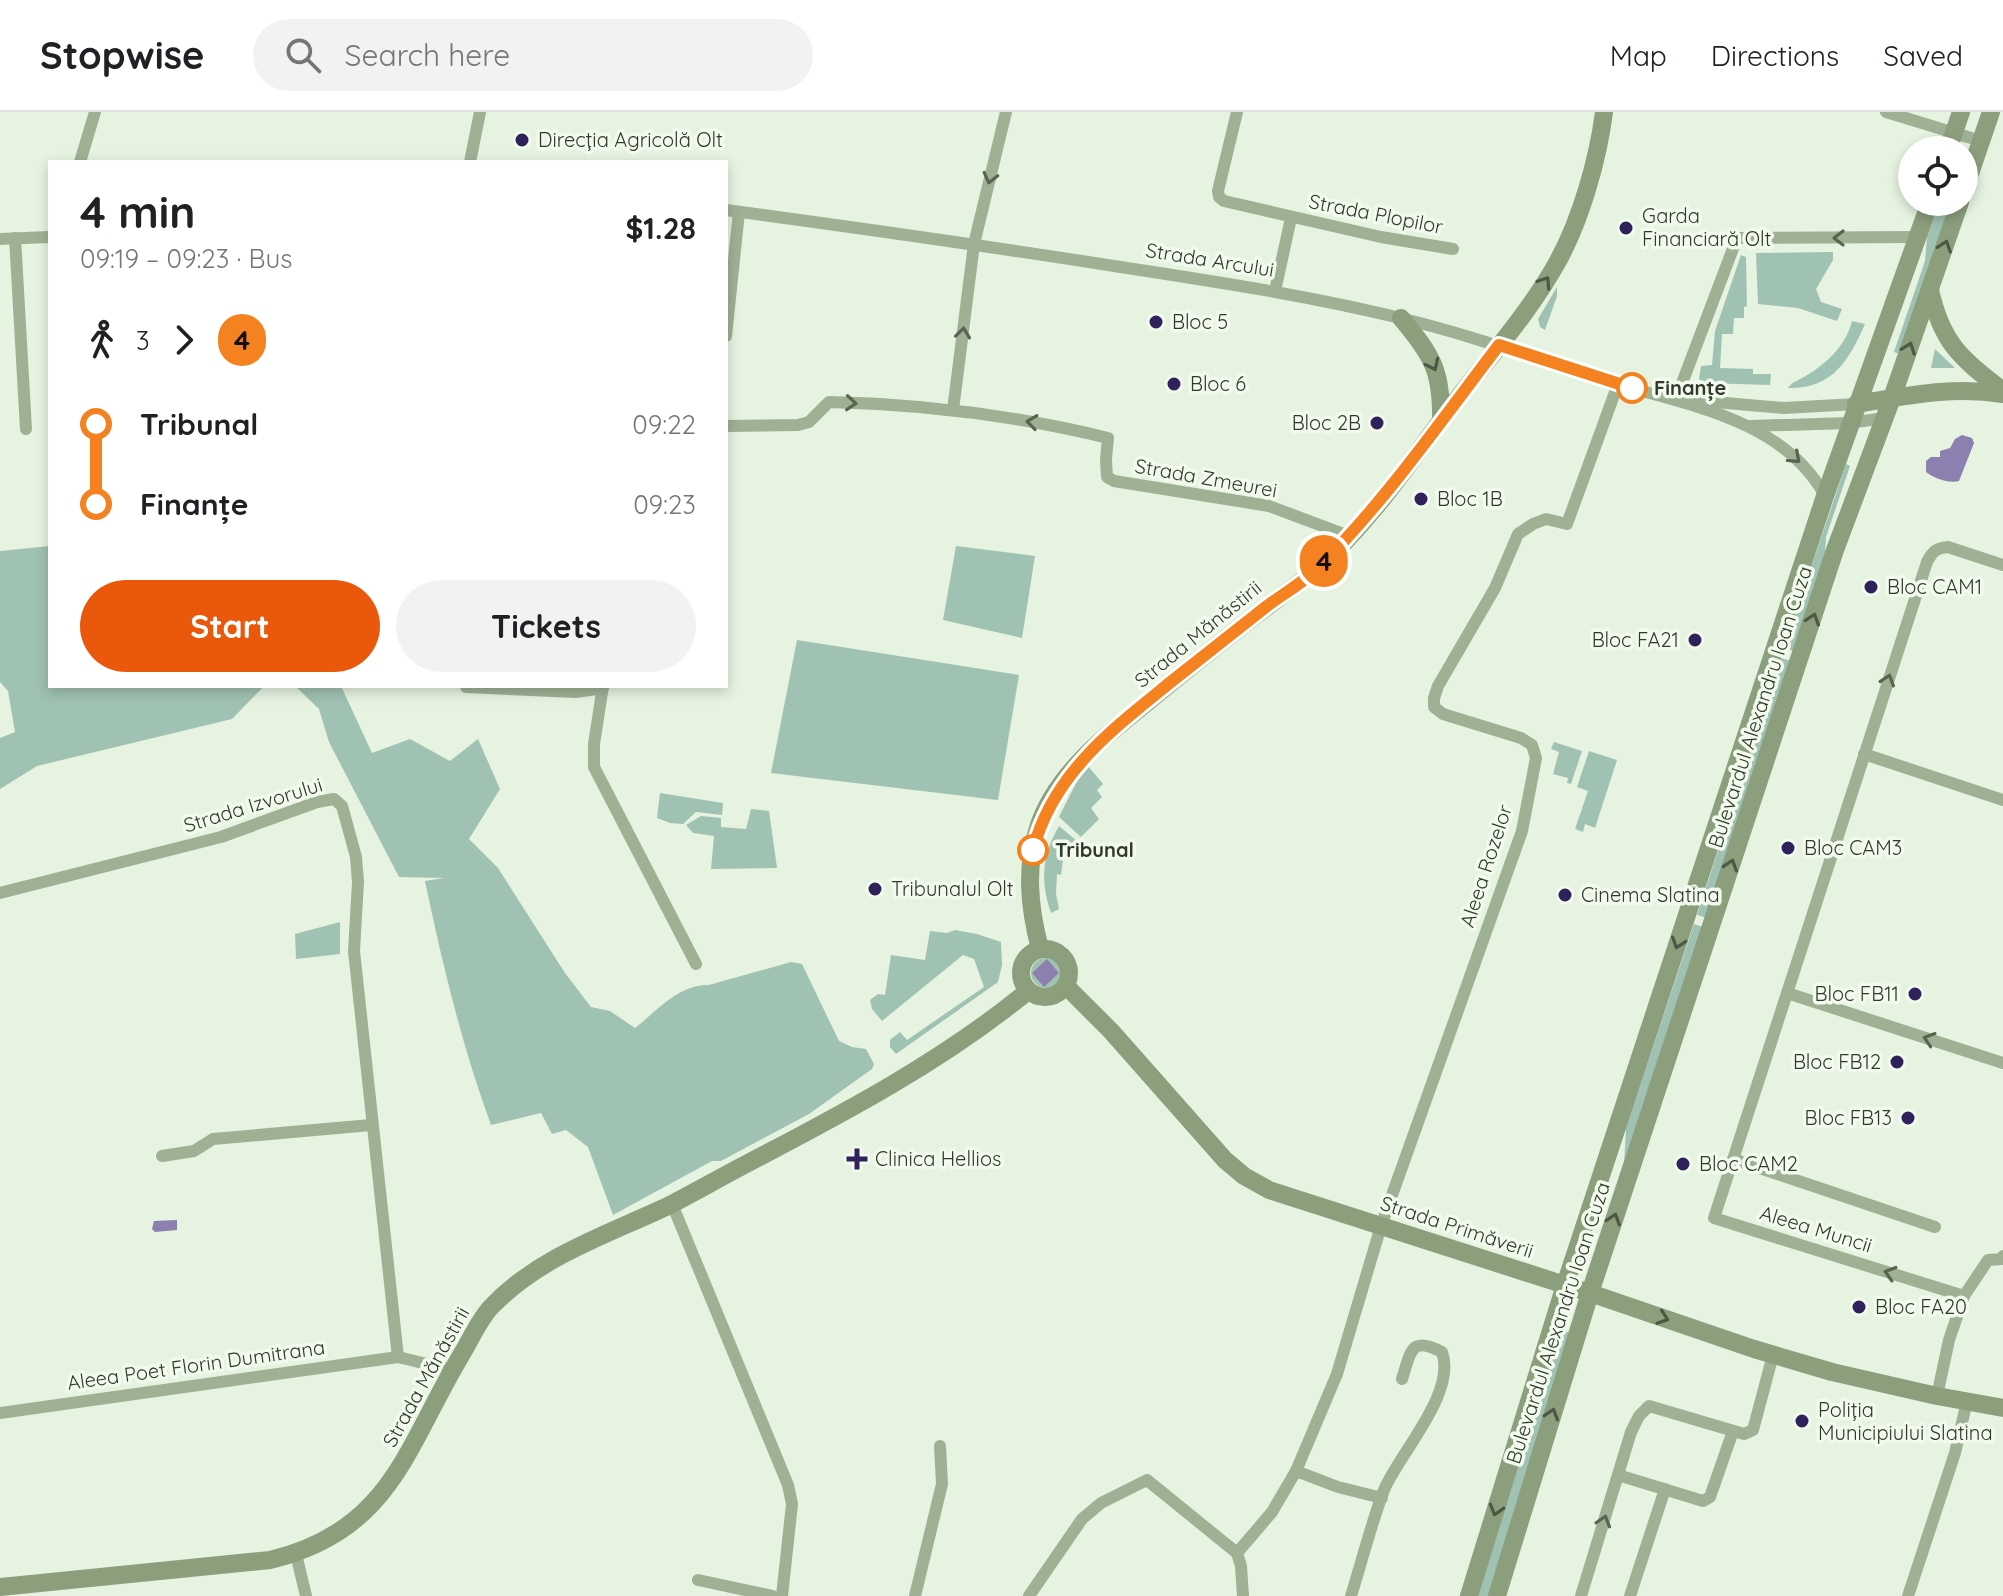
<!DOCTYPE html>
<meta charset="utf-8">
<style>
:root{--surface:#fff;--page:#f2f2f2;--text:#202124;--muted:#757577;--line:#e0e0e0;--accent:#ea580c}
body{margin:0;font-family:Quicksand,sans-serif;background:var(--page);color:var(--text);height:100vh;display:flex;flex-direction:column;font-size:30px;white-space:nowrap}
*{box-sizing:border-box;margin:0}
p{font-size:26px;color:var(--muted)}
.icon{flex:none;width:44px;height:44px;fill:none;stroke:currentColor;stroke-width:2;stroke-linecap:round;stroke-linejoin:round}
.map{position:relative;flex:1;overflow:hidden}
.panel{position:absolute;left:48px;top:48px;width:680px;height:528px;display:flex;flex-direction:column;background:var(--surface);border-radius:0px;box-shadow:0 4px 12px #0003}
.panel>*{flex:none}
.badge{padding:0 16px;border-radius:26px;font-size:28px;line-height:52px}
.buttons{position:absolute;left:1898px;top:24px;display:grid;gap:16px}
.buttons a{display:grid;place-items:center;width:80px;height:80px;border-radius:50%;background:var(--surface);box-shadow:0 4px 12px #0003;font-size:40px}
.map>.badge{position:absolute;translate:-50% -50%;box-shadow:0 0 0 4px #fff}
.legs{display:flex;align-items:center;gap:12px;height:88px;padding:0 32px;font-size:26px}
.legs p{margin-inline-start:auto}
.summary{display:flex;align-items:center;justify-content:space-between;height:136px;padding:0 32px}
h1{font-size:44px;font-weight:700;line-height:60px}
.primary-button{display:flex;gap:16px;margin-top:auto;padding:16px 32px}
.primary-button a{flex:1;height:92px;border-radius:48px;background:var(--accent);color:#fff;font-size:32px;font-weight:700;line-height:92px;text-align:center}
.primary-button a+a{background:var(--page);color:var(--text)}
ul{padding:0 32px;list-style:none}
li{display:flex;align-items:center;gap:28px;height:80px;font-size:30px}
li i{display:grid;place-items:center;width:12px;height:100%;margin:0 10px;background:currentColor}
li i::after{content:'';width:20px;height:20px;margin:-10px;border:6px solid;border-radius:50%;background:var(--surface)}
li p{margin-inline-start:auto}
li:first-child i{background:linear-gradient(#0000 50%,currentColor 0)}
li:last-child i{background:linear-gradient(currentColor 50%,#0000 0)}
header{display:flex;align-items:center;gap:48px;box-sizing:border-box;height:112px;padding:0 40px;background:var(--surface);border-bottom:2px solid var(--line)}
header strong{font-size:38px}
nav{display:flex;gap:44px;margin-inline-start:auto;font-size:28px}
.search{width:560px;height:72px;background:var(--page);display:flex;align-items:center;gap:20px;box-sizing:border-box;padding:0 28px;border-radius:44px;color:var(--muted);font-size:30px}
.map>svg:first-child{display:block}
.green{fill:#a0c2b2}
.water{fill:#8b80af}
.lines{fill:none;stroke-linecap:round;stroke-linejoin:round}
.street{stroke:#9fb195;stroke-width:12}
.secondary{stroke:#8c9f7d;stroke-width:18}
.oneway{stroke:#586350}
.oneway2{stroke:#4d5844}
.line-1-casing{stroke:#fff;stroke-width:18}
.line-1{stroke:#f58220;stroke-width:12}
.poi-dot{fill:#2f215a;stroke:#f1faed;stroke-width:3}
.stop-1-dot{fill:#fff;stroke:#f58220;stroke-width:4}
.labels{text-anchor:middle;stroke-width:7;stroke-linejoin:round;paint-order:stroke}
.poi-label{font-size:20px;fill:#32392b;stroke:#f1faed;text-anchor:start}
.street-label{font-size:20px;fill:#32392b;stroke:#f1faed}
.stop-label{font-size:20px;font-weight:bold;fill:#32392b;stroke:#f1faed;text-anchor:start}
</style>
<header>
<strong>Stopwise</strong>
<div class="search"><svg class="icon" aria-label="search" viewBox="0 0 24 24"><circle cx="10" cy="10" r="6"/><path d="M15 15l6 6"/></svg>Search here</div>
<nav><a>Map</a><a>Directions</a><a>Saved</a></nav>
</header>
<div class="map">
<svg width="2003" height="1484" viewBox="0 0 2003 1484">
<rect width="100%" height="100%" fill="#e6f3e0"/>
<g class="green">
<path d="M1940,90H1951L1899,242L1894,240L1925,149L1927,125Z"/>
<path d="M1833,140V148L1816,177L1821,190L1842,197L1837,209L1798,196L1758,192L1756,141Z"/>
<path d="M1741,143L1746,145L1747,194L1744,195V206H1734L1733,222H1722L1720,256L1753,257V262H1771L1770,273L1705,271L1699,267L1701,254L1712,253L1715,219Z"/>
<path d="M1557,175V184L1545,218L1540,215L1538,207Z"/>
<path d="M1852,209L1865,212C1849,248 1833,277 1788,276C1793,269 1797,269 1804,265C1826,252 1846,234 1852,209Z"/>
<path d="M1935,237L1955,256H1931Z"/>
<path d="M1846,352L1850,354L1826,425L1824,456L1797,540L1784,536Z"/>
<path d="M50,434V574H264L232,607L37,654L0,677V626L15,620L8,579L0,570V439Z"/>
<path d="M956,434L1035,444L1022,526L943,508Z"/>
<path d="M797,528L1019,563L998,688L771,661Z"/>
<path d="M1781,546L1794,550L1710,807L1697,803Z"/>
<path d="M295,574H341L372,641L410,627L450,649L478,627L500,677L469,727L498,756L565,861L591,895L610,899L635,916C658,898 679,872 709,873L791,850L802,852L839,929L852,935L866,937L874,952L872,957L809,1002L721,1049H712L613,1103L588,1035L566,1018L552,1022L541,1001L491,1013C462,934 442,851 425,769L444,766L399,765L329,630L319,597Z"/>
<path d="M1554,630L1582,639L1571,672L1567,671L1568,666L1553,662L1559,640L1551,637Z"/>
<path d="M1589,639L1617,648L1595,716L1585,712L1583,720L1575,717L1588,679L1577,675Z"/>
<path d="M1088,654L1103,672L1097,678L1102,685L1091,696L1099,707L1081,725L1059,705L1079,665Z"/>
<path d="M660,681L723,691L722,703L696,700L683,712L670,711L657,706Z"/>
<path d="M751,697L769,699L777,756L711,757L714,724L693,721L686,713L701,704L721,706V715L746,717Z"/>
<path d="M1059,714L1078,730L1063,748L1061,763L1057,762L1056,782L1059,797L1051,801C1040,768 1042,744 1059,714Z"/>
<path d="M340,810V842L296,847L295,822Z"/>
<path d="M1694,812L1707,816L1624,1054L1626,1016Z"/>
<path d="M955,818L977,822L1001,830L1002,853L998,870L896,942L890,935V928L900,920L907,928L984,875L974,847L963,843L882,909L872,897L870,888L878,882L885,883L891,843L925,848L930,819L947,821Z"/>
<circle cx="1046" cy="861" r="15"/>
<path d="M1559,1217L1570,1221L1493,1484H1474Z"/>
</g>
<g class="water">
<path d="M1962,323L1972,326L1974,331L1959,369C1950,372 1933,366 1926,360V349L1931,345H1940V339L1950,336L1955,327Z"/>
<path d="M1047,847L1059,861L1044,875L1032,861Z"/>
<path d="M177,1108V1118L155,1120L152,1117L154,1109Z"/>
</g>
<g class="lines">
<g class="street">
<path d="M1237,0L1218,79L1219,85L1224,89L1381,125L1453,137"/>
<path d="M1886,0L1981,29"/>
<path d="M80,50L95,0"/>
<path d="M470,50L480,0"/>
<path d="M726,98C860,116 993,135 1127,156C1218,170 1310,184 1400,206C1467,222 1531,245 1596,266C1676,291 1781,303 1825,384"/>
<path d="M15,126L26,317"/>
<path d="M0,127L50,125"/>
<path d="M1275,179L1291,106"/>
<path d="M726,224L739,100"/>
<path d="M1676,287L1737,126L1917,125"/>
<path d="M1692,288L1784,296L1856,292"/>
<path d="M953,298L974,132L1006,0"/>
<path d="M726,314L798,313L809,310L829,290C922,292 1018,304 1108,326L1106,347L1107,365L1114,369L1269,394L1349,424"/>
<path d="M1751,314L1849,311L1885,306"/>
<path d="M603,574L594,632V655L696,852"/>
<path d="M466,575L576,580L603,576"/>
<path d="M1864,642L2003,688"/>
<path d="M0,781L221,725L317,690L334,687L342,694L356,745L358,770L354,839L398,1245"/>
<path d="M1787,881L2003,951"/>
<path d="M162,1044L194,1039L213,1027L371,1013"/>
<path d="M1733,1047L1935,1115"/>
<path d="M672,1092L788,1373L792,1392L782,1484"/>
<path d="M1964,1184L1714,1106L1927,450C1932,440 1936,436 1948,435L2003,453"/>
<path d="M1937,1284L1949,1228L1964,1184L1988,1148L2002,1147L2003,1144"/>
<path d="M0,1301L398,1245L452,1258"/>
<path d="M1296,1359L1338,1375L1382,1386"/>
<path d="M1618,1363L1703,1389L1710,1385L1733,1319"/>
<path d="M1237,1441L1272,1400L1296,1359L1337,1262L1381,1114L1522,719L1536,646L1532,633L1521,626L1443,602L1434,595V586L1438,574L1495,476L1518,422L1533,412L1546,407L1567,412L1618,272"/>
<path d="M1237,1441L1241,1454L1243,1484"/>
<path d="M296,1442L306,1484"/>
<path d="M698,1468L773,1484"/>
<path d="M915,1484L942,1372L940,1334"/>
<path d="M1029,1484L1082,1407L1101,1391L1147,1368L1237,1441"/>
<path d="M1351,1484C1362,1449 1371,1412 1384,1378C1399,1342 1457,1281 1442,1240C1410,1223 1411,1240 1402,1267"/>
<path d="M1581,1484L1631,1320L1639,1304L1649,1294L1744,1322L1753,1318L1773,1243"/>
<path d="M1630,1484L1665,1377"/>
<path d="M1908,1484L1955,1341L1967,1289"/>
</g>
<g class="secondary">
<path d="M1948,38L1961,0"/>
<path d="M1964,79L1991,0"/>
<path d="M1930,178C1942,232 1961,246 2003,279"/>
<path d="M1401,206C1433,244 1442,260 1441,309"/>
<path d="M1856,292C1907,284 1951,274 2003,282"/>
<circle cx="1045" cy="861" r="24"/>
<path d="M1040,837C1029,795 1025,754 1039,713C1057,660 1109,621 1150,588C1189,556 1228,524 1268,494C1282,483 1298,473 1312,461C1362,419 1402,362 1440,310C1479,256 1526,207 1558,149C1581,107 1598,47 1604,0"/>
<path d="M1066,874L1111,919L1225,1048L1244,1064L1269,1078L1590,1181L1754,1237L1832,1260L1937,1284L2003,1296"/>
<path d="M0,1475L270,1448C392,1419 406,1334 463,1240C472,1225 480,1206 492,1194C540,1144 609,1122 670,1093C697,1079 723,1064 750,1050C846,1000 944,948 1028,879"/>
<path d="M1469,1484L1565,1173L1825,384L1930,90"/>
<path d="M1497,1484L1590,1181L1835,438L1892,286L1960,90"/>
</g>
</g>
<defs><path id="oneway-chevron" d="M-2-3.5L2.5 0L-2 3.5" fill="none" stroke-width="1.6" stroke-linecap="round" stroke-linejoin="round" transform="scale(2)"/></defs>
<g class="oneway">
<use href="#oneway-chevron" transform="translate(990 66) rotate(104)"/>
<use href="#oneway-chevron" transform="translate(1839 126) rotate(180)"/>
<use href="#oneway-chevron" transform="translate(963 221) rotate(-83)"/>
<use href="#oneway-chevron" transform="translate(851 291) rotate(4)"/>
<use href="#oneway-chevron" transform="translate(1032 310) rotate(-172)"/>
<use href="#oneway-chevron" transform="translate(1795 346) rotate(42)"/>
<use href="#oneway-chevron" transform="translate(1888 568) rotate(-72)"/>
<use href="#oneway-chevron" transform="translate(1929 927) rotate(-162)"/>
<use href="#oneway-chevron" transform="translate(1890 1161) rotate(-163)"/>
<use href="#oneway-chevron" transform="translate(1604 1409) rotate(-73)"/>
</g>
<g class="oneway2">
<use href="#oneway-chevron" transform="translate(1945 134) rotate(-71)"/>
<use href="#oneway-chevron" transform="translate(1545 170) rotate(-57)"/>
<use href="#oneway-chevron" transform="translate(1909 236) rotate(-70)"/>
<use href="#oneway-chevron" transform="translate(1433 253) rotate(65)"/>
<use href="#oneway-chevron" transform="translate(1813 507) rotate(-72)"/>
<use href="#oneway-chevron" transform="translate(1731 753) rotate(-72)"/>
<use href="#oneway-chevron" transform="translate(1678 831) rotate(108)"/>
<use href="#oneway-chevron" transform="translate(1614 1107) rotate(-72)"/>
<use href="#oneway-chevron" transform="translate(1663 1206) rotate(19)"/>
<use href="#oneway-chevron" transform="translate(1552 1302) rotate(-73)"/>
<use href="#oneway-chevron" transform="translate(1496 1398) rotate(106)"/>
</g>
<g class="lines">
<defs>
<path id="line-1" d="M1033,738C1053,661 1113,617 1172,569C1204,544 1235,519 1267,494C1283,482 1301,472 1316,458C1385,390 1440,310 1499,233L1632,276"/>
</defs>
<use href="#line-1" class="line-1-casing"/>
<use href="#line-1" class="line-1"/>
</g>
<g class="poi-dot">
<circle cx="522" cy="28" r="8"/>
<circle cx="1626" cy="116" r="8"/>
<circle cx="1156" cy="210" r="8"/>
<circle cx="1174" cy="272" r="8"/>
<circle cx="1377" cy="311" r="8"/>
<circle cx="1421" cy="387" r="8"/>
<circle cx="1871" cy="475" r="8"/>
<circle cx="1695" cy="528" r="8"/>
<circle cx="1788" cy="736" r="8"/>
<circle cx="875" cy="777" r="8"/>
<circle cx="1565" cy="783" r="8"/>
<circle cx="1915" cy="882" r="8"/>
<circle cx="1897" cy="950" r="8"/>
<circle cx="1908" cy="1006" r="8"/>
<path d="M853 1035h8v8h8v8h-8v8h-8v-8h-8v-8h8z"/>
<circle cx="1683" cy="1052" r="8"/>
<circle cx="1859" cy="1195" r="8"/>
<circle cx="1802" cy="1309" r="8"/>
</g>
<g class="stop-1-dot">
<circle cx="1632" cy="276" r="14"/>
<circle cx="1033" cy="738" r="14"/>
</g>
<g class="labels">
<g class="poi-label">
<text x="538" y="35">Direcția Agricolă Olt</text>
<text x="1642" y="111">Garda<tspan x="1642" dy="23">Financiară Olt</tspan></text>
<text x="1172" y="217">Bloc 5</text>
<text x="1190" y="279">Bloc 6</text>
<text x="1361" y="318" text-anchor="end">Bloc 2B</text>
<text x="1437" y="394">Bloc 1B</text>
<text x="1887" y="482">Bloc CAM1</text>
<text x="1679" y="535" text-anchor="end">Bloc FA21</text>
<text x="1804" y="743">Bloc CAM3</text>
<text x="891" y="784">Tribunalul Olt</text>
<text x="1581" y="790">Cinema Slatina</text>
<text x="1899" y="889" text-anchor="end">Bloc FB11</text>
<text x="1881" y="957" text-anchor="end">Bloc FB12</text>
<text x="1892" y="1013" text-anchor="end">Bloc FB13</text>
<text x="875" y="1054">Clinica Hellios</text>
<text x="1699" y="1059">Bloc CAM2</text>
<text x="1875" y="1202">Bloc FA20</text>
<text x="1818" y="1305">Poliția<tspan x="1818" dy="23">Municipiului Slatina</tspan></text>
</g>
<g class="street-label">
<text transform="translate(1376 102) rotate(11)" y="7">Strada Plopilor</text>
<text transform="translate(1210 148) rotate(9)" y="7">Strada Arcului</text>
<text transform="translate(1206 366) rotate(10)" y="7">Strada Zmeurei</text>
<text transform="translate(1198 522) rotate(-39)" y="7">Strada Mănăstirii</text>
<text transform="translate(1760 595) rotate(-72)" y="7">Bulevardul Alexandru Ioan Cuza</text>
<text transform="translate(253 693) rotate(-17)" y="7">Strada Izvorului</text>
<text transform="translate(1486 754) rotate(-72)" y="7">Aleea Rozelor</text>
<text transform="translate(1457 1115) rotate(18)" y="7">Strada Primăverii</text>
<text transform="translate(1816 1117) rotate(17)" y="7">Aleea Muncii</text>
<text transform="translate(1558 1211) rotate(-72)" y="7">Bulevardul Alexandru Ioan Cuza</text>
<text transform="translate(196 1253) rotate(-8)" y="7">Aleea Poet Florin Dumitrana</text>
<text transform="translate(426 1265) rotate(-61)" y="7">Strada Mănăstirii</text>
</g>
<g class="stop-label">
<text x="1654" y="283">Finanțe</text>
<text x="1055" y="745">Tribunal</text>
</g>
</g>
</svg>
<div class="buttons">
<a><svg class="icon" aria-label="locate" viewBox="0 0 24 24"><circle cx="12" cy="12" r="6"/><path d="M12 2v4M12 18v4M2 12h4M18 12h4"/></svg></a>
</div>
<b class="badge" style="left:1324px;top:449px;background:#f58220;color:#111">4</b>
<section class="panel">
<div class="summary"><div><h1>4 min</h1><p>09:19 – 09:23 · Bus</p></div><b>$1.28</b></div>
<div class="legs"><svg class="icon" aria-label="walk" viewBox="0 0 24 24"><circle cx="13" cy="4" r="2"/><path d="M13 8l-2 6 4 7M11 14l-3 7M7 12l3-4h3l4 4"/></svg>3<svg class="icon" aria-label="forward" viewBox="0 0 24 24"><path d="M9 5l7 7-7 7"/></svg><b class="badge" style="background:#f58220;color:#111">4</b></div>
<ul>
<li><i style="color:#f58220"></i><b>Tribunal</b><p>09:22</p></li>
<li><i style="color:#f58220"></i><b>Finanțe</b><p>09:23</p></li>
</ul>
<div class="primary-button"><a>Start</a><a>Tickets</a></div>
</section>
</div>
